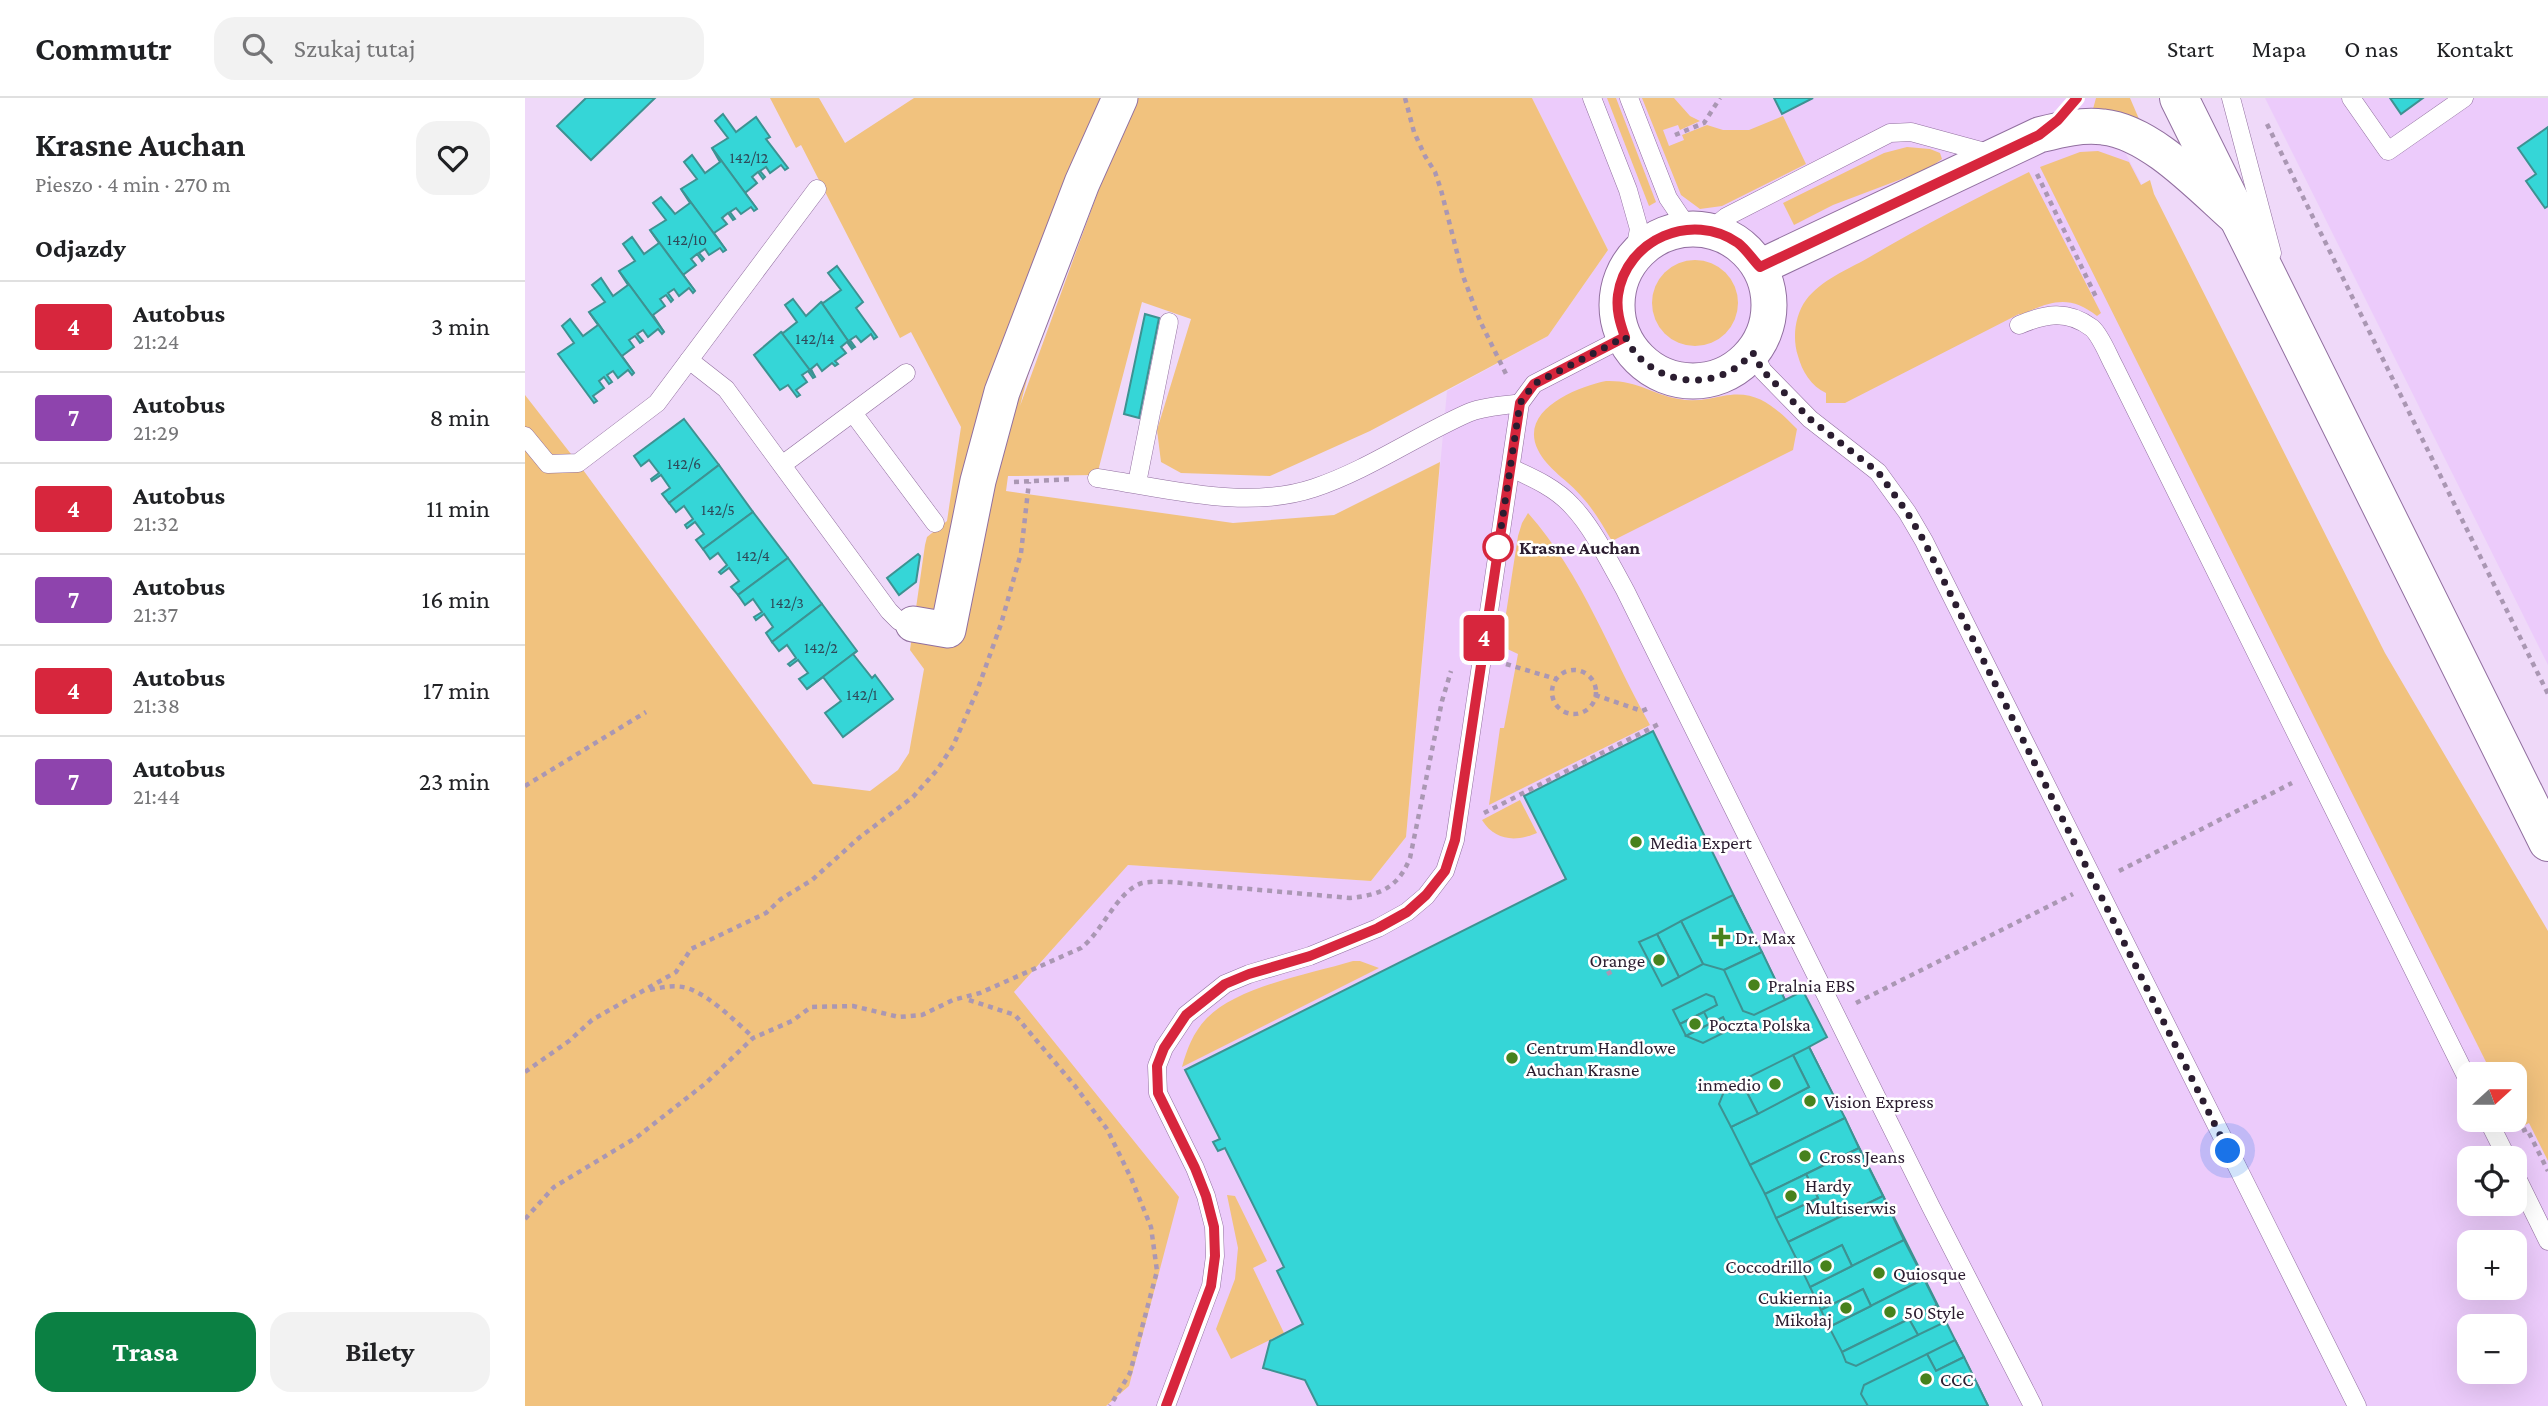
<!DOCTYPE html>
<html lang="pl">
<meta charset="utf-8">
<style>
:root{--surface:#fff;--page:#f2f2f2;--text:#202124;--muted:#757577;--line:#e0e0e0;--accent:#0b8043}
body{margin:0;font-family:"Crimson Pro",serif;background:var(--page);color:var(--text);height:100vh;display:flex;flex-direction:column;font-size:26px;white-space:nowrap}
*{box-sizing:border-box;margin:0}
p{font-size:23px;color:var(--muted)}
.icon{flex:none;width:38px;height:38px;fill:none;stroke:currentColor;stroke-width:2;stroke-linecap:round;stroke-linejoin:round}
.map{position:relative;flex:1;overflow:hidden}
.side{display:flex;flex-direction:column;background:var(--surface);width:525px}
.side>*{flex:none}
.badge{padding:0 14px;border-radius:5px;font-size:24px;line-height:46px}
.needle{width:46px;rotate:69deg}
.tools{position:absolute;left:1932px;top:964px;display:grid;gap:14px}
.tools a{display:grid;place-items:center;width:70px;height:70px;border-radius:14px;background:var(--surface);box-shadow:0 7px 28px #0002;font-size:35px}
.you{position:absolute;width:35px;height:35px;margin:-18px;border:5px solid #fff;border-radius:50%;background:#1a73e8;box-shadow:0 0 0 10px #1a73e833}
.map>.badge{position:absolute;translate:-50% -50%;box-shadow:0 0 0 4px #fff}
h2{padding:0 35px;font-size:26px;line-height:63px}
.round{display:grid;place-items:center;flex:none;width:74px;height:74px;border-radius:21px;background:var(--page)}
.summary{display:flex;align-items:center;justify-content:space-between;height:119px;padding:0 35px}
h1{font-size:33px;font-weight:700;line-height:52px}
.cta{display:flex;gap:14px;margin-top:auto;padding:14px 35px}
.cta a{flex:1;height:80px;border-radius:21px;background:var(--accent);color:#fff;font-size:28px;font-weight:700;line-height:80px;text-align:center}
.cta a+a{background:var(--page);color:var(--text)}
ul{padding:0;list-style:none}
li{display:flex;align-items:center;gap:21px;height:91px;padding:0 35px;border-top:2px solid var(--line)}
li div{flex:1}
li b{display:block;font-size:26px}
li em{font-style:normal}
li .badge{min-width:77px;font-weight:700;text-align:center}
header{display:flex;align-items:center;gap:42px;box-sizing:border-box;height:98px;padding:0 35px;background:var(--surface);border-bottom:2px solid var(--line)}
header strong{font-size:33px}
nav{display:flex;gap:38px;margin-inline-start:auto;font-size:24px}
.search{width:490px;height:63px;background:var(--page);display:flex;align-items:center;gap:18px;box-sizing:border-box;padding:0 24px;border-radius:21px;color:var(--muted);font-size:26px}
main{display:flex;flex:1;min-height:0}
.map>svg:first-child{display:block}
.built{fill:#eccbfb;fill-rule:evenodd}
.green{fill:#f1c27e}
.building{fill:#35d6d7;stroke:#3d9292;stroke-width:2}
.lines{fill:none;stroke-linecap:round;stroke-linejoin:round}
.lane-casing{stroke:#916f9f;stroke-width:19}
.street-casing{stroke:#916f9f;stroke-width:37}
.primary-casing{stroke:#916f9f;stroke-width:40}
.path{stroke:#aa97b3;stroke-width:4.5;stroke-dasharray:5 5;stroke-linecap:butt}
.lane{stroke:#fff;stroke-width:18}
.street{stroke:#fff;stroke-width:35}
.primary{stroke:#fff;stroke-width:38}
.line-casing{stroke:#fff;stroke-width:16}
.line{stroke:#d7263d;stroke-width:10}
.walk{stroke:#2b1d30;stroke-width:7;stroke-dasharray:0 12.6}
.stop-dot{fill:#fff;stroke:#d7263d;stroke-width:3.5}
.poi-dot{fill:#47821d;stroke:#fff;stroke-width:2.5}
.labels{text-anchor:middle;stroke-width:5;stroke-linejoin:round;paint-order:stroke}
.number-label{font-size:16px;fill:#2e4b5a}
.stop-label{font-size:19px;font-weight:bold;fill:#2b1d30;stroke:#fff;text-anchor:start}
.poi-label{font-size:19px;fill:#2b1d30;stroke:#fff;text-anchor:start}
</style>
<header>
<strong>Commutr</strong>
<div class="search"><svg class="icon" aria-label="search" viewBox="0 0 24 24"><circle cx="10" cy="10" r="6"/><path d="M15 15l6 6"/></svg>Szukaj tutaj</div>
<nav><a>Start</a><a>Mapa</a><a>O nas</a><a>Kontakt</a></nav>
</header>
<main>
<section class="side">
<div class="summary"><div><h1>Krasne Auchan</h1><p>Pieszo · 4 min · 270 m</p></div><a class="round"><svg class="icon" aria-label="heart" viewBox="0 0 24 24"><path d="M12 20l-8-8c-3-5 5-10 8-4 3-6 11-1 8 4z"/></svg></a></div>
<h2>Odjazdy</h2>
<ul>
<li><span class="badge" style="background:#d7263d;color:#fff">4</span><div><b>Autobus</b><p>21:24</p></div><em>3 min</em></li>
<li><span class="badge" style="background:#8e44ad;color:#fff">7</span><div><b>Autobus</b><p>21:29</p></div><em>8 min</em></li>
<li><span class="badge" style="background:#d7263d;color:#fff">4</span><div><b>Autobus</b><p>21:32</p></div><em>11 min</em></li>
<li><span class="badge" style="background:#8e44ad;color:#fff">7</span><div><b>Autobus</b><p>21:37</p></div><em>16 min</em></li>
<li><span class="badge" style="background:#d7263d;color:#fff">4</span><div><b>Autobus</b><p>21:38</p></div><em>17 min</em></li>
<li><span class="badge" style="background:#8e44ad;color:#fff">7</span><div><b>Autobus</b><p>21:44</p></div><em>23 min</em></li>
</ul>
<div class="cta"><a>Trasa</a><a>Bilety</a></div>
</section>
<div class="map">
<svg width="2023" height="1308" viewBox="0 0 2023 1308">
<rect width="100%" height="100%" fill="#efd9f9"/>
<g class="built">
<path d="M1007,0H1572L2023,872V1308H581L604,1288L489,894L603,767L846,783L881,739L922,293L1023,238L1083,152ZM1944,976H1990V1022H1944ZM1944,1060H1990V1106H1944ZM1944,1144H1990V1190H1944ZM1944,1228H1990V1274H1944Z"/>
<path d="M1740,0H2023V567Z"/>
</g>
<g class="green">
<path d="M245,0H294L320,45L389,0H597L547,109L495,308L607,0H1007L1083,152L1023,238L845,333L745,378L656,375L636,364L632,332L666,221L617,204L572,377L483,378L481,393L708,425L809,417L915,364L881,739L846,783L603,767L489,894L654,1099L604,1288L581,1308H0V297L53,365L288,686L345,693L373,672L384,655L399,571L385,552L400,447L402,439L422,423L436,329L386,234L375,240L276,47L271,50Z"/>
<path d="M1082,0H1091L1131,104L1124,108Z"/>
<path d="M1117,0H1149L1165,18L1175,23L1155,32L1153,27L1138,32L1144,48L1159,42L1157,37L1182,27L1198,32H1224L1258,18L1281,66L1197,108L1175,111L1156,97Z"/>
<path d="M1571,0H1605L1614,21L1568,11Z"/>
<path d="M1382,49L1405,51L1415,55L1417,61L1403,71L1308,107L1269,127L1258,105L1359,55Z"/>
<path d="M1573,53L1604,64L1616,87L1625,82L1629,96L1860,555L2023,833V1063L2004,1025L1994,1030L1990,1021V976H1967L1515,69L1555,54Z"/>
<path d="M1504,74L1576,215L1572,218C1545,196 1525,203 1496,217L1494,216L1320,305H1301V295C1286,288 1277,273 1273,258C1267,240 1270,217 1281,202C1296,182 1322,172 1343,160C1396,129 1449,101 1504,74Z"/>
<circle cx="1170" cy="205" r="43"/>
<path d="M1081,283C1113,282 1126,296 1154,301C1169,304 1183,301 1198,298C1232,291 1250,309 1272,331L1268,352L1087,443C1078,428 1069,412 1057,399C1044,383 1022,371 1013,352C993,312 1052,289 1081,283Z"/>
<path d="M1003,415C1058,477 1085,556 1125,627L964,707L975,630H979L993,556L976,548L993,438L997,425Z"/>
<path d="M995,702L1012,735C991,744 970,743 957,722Z"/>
<path d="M828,863H835L854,870L657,969C662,951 668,935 681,921C712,888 786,876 828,863Z"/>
<path d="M702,1097L710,1098L742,1163L728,1170L759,1235L706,1261L691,1231L710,1181L713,1150Z"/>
</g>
<g class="building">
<path d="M61,0H130L66,62L32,28Z"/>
<path d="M1249,0H1288L1257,16Z"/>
<path d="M1865,0H1898L1876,16Z"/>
<path d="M198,16L211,34L231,19L245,39L241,41L263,70L260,72L256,67L245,75L241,69L235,73L240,79L238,81L233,74L227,79L232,85L220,95L232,111L187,50L203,40L190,23Z"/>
<path d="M2023,29V108L2020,110L2001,83L2011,76L1993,50Z"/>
<path d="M187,50L232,111L229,113L226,109L216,116L211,110L205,114L210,121L208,122L203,115L197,120L202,126L189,135L201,152L156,91L172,81L159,64L167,57L180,75L195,64Z"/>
<path d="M156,91L201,152L198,154L195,150L184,157L180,151L174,155L179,161L177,163L172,156L166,161L171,167L158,177L170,193L125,132L141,122L128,105L136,99L150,116L165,105Z"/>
<path d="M125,132L170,193L168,195L164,190L154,198L149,191L143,195L148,202L146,204L141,197L135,201L140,208L128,217L139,234L94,173L110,163L98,146L107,139L119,156L134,145Z"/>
<path d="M312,168L338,204L331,210L352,239L349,241L346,236L336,244L331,238L325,242L330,249L328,250L296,204L298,205L316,192L303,175Z"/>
<path d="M94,173L139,234L137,236L133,231L123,239L118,232L112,236L118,243L115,245L110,238L104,242L109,249L97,258L109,275L64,214L80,204L67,187L76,180L88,198L103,187Z"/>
<path d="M268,201L281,218L296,204L328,250L327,251L322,244L316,249L321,255L310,263L313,266L310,268L307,265L297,273L292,266L286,271L290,279L256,234L258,235L272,224L260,207Z"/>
<path d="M64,214L109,275L107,277L103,272L93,280L88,273L82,277L87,284L84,286L79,279L74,283L79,290L68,298L72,303L69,305L33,256L49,245L37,228L45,221L58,238L73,227Z"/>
<path d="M620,216L634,220L614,320L599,316Z"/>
<path d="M256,234L290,279L288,280L283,273L277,277L282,284L271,292L275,297L272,299L263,287L255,292L229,257Z"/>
<path d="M159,321L194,367L144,405L137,396L145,390L136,377L127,383L126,381L134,375L124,362L116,368L109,358Z"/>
<path d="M194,367L228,414L178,451L171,442L179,436L170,424L162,430L160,427L168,421L159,408L151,414L144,405Z"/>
<path d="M228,414L263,460L213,497L206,489L214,483L204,470L196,476L194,474L202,467L193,455L185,461L178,451Z"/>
<path d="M393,456L395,458L391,484L374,497L362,480Z"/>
<path d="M263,460L297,506L247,544L241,535L248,529L239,516L231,522L229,519L237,514L228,501L220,507L213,497Z"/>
<path d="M297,506L332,553L282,591L274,581L283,575L273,562L265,568L263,566L271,560L262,547L254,553L247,544Z"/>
<path d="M332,553L328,556L347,580L350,577L368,601L318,639L300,615L316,603L298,579L282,591Z"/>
<path d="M1128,633L1260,902L1278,893L1302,939L1284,949L1463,1308H793L780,1282L738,1270L745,1243L778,1226L752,1173L759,1169L700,1050L693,1053L688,1044L695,1041L660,972L1041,781L999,698Z"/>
<path d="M1208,797L1237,854L1199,872L1178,866L1156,823Z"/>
<path d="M1156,823L1178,866L1154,879L1132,836Z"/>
<path d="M1132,836L1154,879L1137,888L1114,844Z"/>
<path d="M1237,854L1260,902L1229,917L1218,913L1199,872Z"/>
<path d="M1181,896L1189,899L1192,907L1155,926L1148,912Z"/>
<path d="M1179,914L1185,926L1161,938L1155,926Z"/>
<path d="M1198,919L1204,932L1178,945L1161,938Z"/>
<path d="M1284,949L1320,1020L1225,1067L1206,1029L1284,989L1268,957Z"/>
<path d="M1268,957L1284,989L1233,1016L1216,983Z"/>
<path d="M1216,983L1233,1016L1206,1029L1194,1006L1200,991Z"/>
<path d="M1320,1020L1334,1050L1240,1096L1225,1067Z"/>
<path d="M1334,1050L1358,1098L1263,1144L1251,1120L1293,1100L1281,1076Z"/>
<path d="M1281,1076L1293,1100L1251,1120L1240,1096Z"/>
<path d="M1358,1098L1379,1142L1327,1168L1317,1147L1275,1168L1263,1144Z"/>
<path d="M1379,1142L1399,1181L1346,1208L1338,1191L1296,1212L1285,1189Z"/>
<path d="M1317,1147L1327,1168L1285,1189L1275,1168Z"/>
<path d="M1399,1181L1412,1207L1317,1254L1304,1229Z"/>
<path d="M1338,1191L1346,1208L1304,1229L1296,1212Z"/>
<path d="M1412,1207L1420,1224L1393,1237L1384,1221Z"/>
<path d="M1384,1221L1393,1237L1331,1268L1321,1264L1317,1254Z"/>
<path d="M1430,1242L1439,1259L1411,1273L1402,1256Z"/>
<path d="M1402,1256L1411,1273L1439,1259L1463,1308H1343L1336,1296L1339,1287Z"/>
</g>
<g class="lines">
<defs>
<g id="lane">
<path d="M1067,0L1103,92L1114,131L1109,158"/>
<path d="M1104,0L1143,100L1164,131"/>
<path d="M1706,0L1747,155"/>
<path d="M1826,0L1863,53L1939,0"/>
<path d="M1185,132L1201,119L1365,35L1386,34L1467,56"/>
<path d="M1494,227C1520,216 1542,211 1567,230C1576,238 1583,257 1589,268L1944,984"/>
<path d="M1228,255L1238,273L1285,321L1353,374L1382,414L1399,443L1832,1308"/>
<path d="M164,262L201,291L364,513L374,523L388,526"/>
<path d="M328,315L410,425"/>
<path d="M0,338L23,366L53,365L132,305L292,91"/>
<path d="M257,367L381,275"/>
<path d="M986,370C1008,380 1031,390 1047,408C1068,430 1085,465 1100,492L1406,1109L1508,1308"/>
<path d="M572,380C642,390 720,413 789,390C843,372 891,338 943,315C958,308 979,308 995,305"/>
<path d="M612,385L644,224"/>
<path d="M1963,1022L1982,1060"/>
<path d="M1990,1076L2023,1143"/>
<path d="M641,1308L686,1188L690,1158L689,1129L681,1098L670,1070L633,995L632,968L639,950L661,917L700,886L724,876L785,858L853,830L882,814L901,798L920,773L930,742L995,305L1009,286L1100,239"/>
</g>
<g id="street">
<circle cx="1168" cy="207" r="76"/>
<path d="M1235,169L1514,37C1534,32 1557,26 1578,29C1627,34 1678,91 1715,123"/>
<path d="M388,526L423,532L453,383L477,294L557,85L595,0"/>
</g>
<path id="primary" d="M1654,0L2023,744"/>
</defs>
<use href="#lane" class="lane-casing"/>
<use href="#street" class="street-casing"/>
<use href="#primary" class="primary-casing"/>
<g class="path">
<path d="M880,0L889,34L900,58L910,74L916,92L938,178L955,223L983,280"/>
<path d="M1742,26L2023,596"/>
<path d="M1150,37L1179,25L1195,0"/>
<path d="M1512,76L1572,201"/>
<path d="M489,384L547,381"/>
<path d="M981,566L1031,581"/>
<circle cx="1049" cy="594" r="22"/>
<path d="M1070,597L1117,613L1126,609"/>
<path d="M0,688L121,614"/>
<path d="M959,715L1134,626"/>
<path d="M1594,773L1767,685"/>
<path d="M1082,876L1088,873"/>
<path d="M125,892C138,889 151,886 165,891C186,899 211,924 228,939"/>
<path d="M444,902L490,917L550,988L582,1031L606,1080L626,1129L632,1173L605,1275L585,1308"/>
<path d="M1331,905L1548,796"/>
<path d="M0,974L44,943L67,922L151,874L166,851L241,815L256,801L287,782L335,739L388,699L412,672L428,648L452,593L476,526L496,455L504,384"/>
<path d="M1997,1033L2002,1031L2023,1073"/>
<path d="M0,1121L29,1089L112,1039L181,985L228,940L267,923L286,909L328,908L374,919L397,917L428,902L455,895L556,850C578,833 592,793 617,785C626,783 637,784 646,784L825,800C855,797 873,790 885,760L917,603L926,573"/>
</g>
<use href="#lane" class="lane"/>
<use href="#street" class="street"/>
<use href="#primary" class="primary"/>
</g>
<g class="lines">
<defs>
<path id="line" d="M641,1308L686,1188L690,1158L689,1129L681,1098L670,1070L633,995L632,968L639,950L661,917L700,886L724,876L785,858L853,830L882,814L901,797L920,773L930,742L995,305L1009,286L1100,239C1095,225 1091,212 1093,197C1101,141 1167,113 1213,145C1221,151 1228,162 1235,169L1514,37L1533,22L1552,0"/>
</defs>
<use href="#line" class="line-casing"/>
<use href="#line" class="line"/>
<path class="walk" d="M973,449L972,457L995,305L1009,286L1100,239C1105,246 1109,256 1116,261C1141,284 1177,289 1207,272C1215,268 1222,260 1228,255L1238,273L1285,321L1353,374L1382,414L1399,443L1703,1053"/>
</g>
<circle class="stop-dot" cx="973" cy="449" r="14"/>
<g class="poi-dot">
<circle cx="1111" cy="744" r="7"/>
<path d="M1192.5 828.5h7v7h7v7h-7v7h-7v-7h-7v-7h7z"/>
<circle cx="1134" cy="862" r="7"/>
<circle cx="1229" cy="887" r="7"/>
<circle cx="1170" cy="926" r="7"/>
<circle cx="987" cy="960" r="7"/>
<circle cx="1250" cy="986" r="7"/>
<circle cx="1285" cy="1003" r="7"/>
<circle cx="1280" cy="1058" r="7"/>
<circle cx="1266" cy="1098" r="7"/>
<circle cx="1301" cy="1168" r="7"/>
<circle cx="1354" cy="1175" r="7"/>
<circle cx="1321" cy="1210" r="7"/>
<circle cx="1365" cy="1214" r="7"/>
<circle cx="1401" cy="1281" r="7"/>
</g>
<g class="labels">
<g class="number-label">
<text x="224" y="65">142/12</text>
<text x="162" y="147">142/10</text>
<text x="290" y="246">142/14</text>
<text x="159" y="371">142/6</text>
<text x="193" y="417">142/5</text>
<text x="228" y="463">142/4</text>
<text x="262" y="510">142/3</text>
<text x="296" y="555">142/2</text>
<text x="337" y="602">142/1</text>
</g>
<g class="stop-label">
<text x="994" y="456">Krasne Auchan</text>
</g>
<g class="poi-label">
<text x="1125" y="751">Media Expert</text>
<text x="1210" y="846">Dr. Max</text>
<text x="1120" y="869" text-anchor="end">Orange</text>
<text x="1243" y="894">Pralnia EBS</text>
<text x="1184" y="933">Poczta Polska</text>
<text x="1001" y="956">Centrum Handlowe<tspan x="1001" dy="22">Auchan Krasne</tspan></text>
<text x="1236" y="993" text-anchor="end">inmedio</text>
<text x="1299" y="1010">Vision Express</text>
<text x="1294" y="1065">Cross Jeans</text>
<text x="1280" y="1094">Hardy<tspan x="1280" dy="22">Multiserwis</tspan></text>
<text x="1287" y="1175" text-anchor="end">Coccodrillo</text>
<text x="1368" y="1182">Quiosque</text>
<text x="1307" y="1206" text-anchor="end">Cukiernia<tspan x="1307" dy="22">Mikołaj</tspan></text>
<text x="1379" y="1221">50 Style</text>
<text x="1415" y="1288">CCC</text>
</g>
</g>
</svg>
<div class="tools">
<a><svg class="needle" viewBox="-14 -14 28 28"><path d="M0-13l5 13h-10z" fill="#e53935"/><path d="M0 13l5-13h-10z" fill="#757577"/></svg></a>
<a><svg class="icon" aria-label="locate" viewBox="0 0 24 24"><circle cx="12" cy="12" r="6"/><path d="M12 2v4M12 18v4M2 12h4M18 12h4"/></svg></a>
<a>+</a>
<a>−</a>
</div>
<div class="you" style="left:1703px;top:1053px"></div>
<b class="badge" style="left:959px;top:540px;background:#d7263d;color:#fff">4</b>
</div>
</main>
